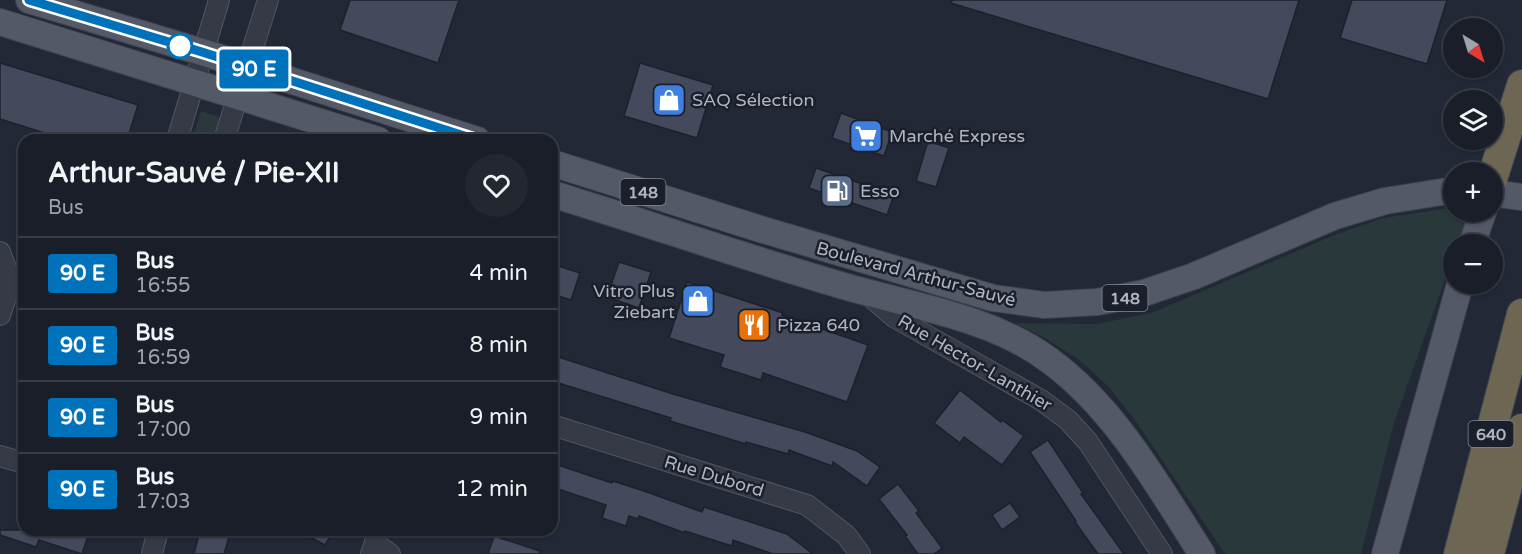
<!DOCTYPE html>
<html lang="fr">
<meta charset="utf-8">
<style>
:root{--surface:#1a1e28;--page:#232730;--text:#f1f3f6;--muted:#9fa2a8;--line:#383c45}
body{margin:0;font-family:"Varela Round",sans-serif;background:var(--page);color:var(--text);height:100vh;display:flex;flex-direction:column;font-size:22px;white-space:nowrap}
*{box-sizing:border-box;margin:0}
p{font-size:20px;color:var(--muted)}
.icon{flex:none;width:33px;height:33px;fill:none;stroke:currentColor;stroke-width:2;stroke-linecap:round;stroke-linejoin:round}
.map{position:relative;flex:1;overflow:hidden}
.sheet{position:absolute;left:18px;top:134px;width:540px;height:402px;display:flex;flex-direction:column;background:var(--surface);border-radius:18px;box-shadow:0 2px 4px #0004,0 0 0 2px var(--line)}
.sheet>*{flex:none}
.badge{padding:0 12px;border-radius:4px;font-size:21px;line-height:39px}
.needle{width:39px;rotate:142deg}
.controls{position:absolute;left:1443px;top:18px;display:grid;gap:12px}
.controls a{display:grid;place-items:center;width:60px;height:60px;border-radius:50%;background:var(--surface);box-shadow:0 2px 4px #0004,0 0 0 2px var(--line);font-size:30px}
.map>.badge{position:absolute;translate:-50% -50%;box-shadow:0 0 0 3px #fff}
.round{display:grid;place-items:center;flex:none;width:63px;height:63px;border-radius:32px;background:var(--page)}
.headline{display:flex;align-items:center;justify-content:space-between;height:102px;padding:0 30px}
h1{font-size:28px;font-weight:800;line-height:45px}
ul{padding:0;list-style:none}
li{display:flex;align-items:center;gap:18px;height:72px;padding:0 30px;border-top:2px solid var(--line)}
li div{flex:1}
li b{display:block;font-size:22px}
li em{font-style:normal}
li .badge{min-width:66px;font-weight:700;text-align:center}
.map>svg:first-child{display:block}
.green{fill:#28383b}
.building{fill:#444a5b;stroke:#1d212d;stroke-width:1.5}
.lines{fill:none;stroke-linecap:round;stroke-linejoin:round}
.minor-casing{stroke:#505561;stroke-width:22}
.major-casing{stroke:#3f4350;stroke-width:28}
.highway-casing{stroke:#3d424e;stroke-width:32}
.minor{stroke:#363a47;stroke-width:20}
.major{stroke:#545967;stroke-width:26}
.highway{stroke:#6c6653;stroke-width:30}
.line-casing{stroke:#fff;stroke-width:14}
.line{stroke:#0072bc;stroke-width:9}
.stop-dot{fill:#fff;stroke:#0072bc;stroke-width:3}
.labels{text-anchor:middle;stroke-width:5;stroke-linejoin:round;paint-order:stroke}
.shield{fill:#1b1f2b;stroke:#838895;stroke-width:1.5}
.shield-label{font-size:16px;font-weight:bold;fill:#b0b5c3}
.poi-label{font-size:18px;fill:#b0b5c3;stroke:#1b1f2b;text-anchor:start}
.street-label{font-size:18px;fill:#b0b5c3;stroke:#1b1f2b}
</style>
<div class="map">
<svg width="1522" height="554" viewBox="0 0 1522 554">
<rect width="100%" height="100%" fill="#222836"/>
<g class="green">
<path d="M201,111L222,118L216,139L192,140Z"/>
<path d="M1449,208L1453,209L1454,212L1470,213L1458,244H1454L1453,257L1394,423L1361,554H1225L1140,427L1109,387L1078,359L1048,340L1015,323L1097,324L1154,312L1332,236L1383,218Z"/>
</g>
<g class="building">
<path d="M350,0H459L438,63L340,30Z"/>
<path d="M952,0H1299L1268,99L951,3Z"/>
<path d="M1352,0H1447L1427,64L1340,38Z"/>
<path d="M0,63L138,105L127,140H67L0,119Z"/>
<path d="M640,63L713,85L697,138L624,116Z"/>
<path d="M841,113L892,132L884,156L832,138Z"/>
<path d="M928,141L949,148L936,187L916,181Z"/>
<path d="M816,168L894,195L887,215L809,188Z"/>
<path d="M619,262L651,272L639,308L607,297Z"/>
<path d="M552,264L580,273L571,300L552,294Z"/>
<path d="M687,282L783,313L782,315L868,345L847,402L763,373L761,380L720,367L724,355L669,338Z"/>
<path d="M552,355L673,394L805,432L857,451L880,467L867,486L833,462L832,466L789,450L788,454L746,442V444L670,421L671,418L552,381Z"/>
<path d="M960,390L1001,422L1002,420L1024,436L1002,465L964,437L960,443L934,423Z"/>
<path d="M1048,440L1083,493L1081,494L1124,554H1098L1075,522L1076,521L1030,452Z"/>
<path d="M552,463L612,483L613,481L647,492L702,512L704,507L787,534L813,554H773L733,540L732,546L685,531V533L639,516L638,519L629,516L626,526L602,518L606,505L552,487Z"/>
<path d="M898,484L919,511L916,513L942,548L934,554H918L905,536L907,535L879,499Z"/>
<path d="M1010,503L1020,517L1002,530L992,515Z"/>
<path d="M0,530H90L82,554L39,540L36,547L0,535Z"/>
<path d="M212,530H231L224,554H194L199,534L210,537Z"/>
<path d="M297,530H334L325,545Z"/>
<path d="M494,536L540,551V554H488Z"/>
</g>
<g class="lines">
<defs>
<g id="minor">
<path d="M177,140L219,0"/>
<path d="M224,140L268,0"/>
<path d="M0,252L11,282L0,315"/>
<path d="M866,293L894,317L1041,400L1068,420L1088,442L1162,554"/>
<path d="M552,425L807,505L846,535L860,554"/>
<path d="M0,456L24,463"/>
<path d="M375,543L390,554"/>
<path d="M152,554L158,530"/>
<path d="M371,554L379,530"/>
</g>
<g id="major">
<path d="M29,0L202,52L477,140"/>
<path d="M0,22L378,140"/>
<path d="M552,163L757,228L993,298L1044,305L1097,302L1144,293L1194,276L1335,216L1385,201L1454,190"/>
<path d="M1492,193L1522,197"/>
<path d="M552,194C647,223 741,256 837,284C906,305 990,316 1049,360C1116,409 1158,486 1202,554"/>
<path d="M1472,244L1483,212"/>
<path d="M1385,554L1460,284"/>
</g>
<g id="highway">
<path d="M1492,179L1522,85"/>
<path d="M1459,554L1522,314"/>
<path d="M1489,554L1522,429"/>
</g>
</defs>
<use href="#minor" class="minor-casing"/>
<use href="#major" class="major-casing"/>
<use href="#highway" class="highway-casing"/>
<use href="#minor" class="minor"/>
<use href="#major" class="major"/>
<use href="#highway" class="highway"/>
</g>
<g class="lines">
<defs>
<path id="line" d="M29,0L202,52L477,140"/>
</defs>
<use href="#line" class="line-casing"/>
<use href="#line" class="line"/>
</g>
<defs>
<symbol id="shop-square" viewBox="-11 -11 22 22"><rect x="-9" y="-9" width="18" height="18" rx="4" fill="#3f7fe0" stroke="#1b1f2b"/><path d="M-5-2.5h2.3a2.7 3.5 0 0 1 5.4 0H5L5.5 6h-11ZM-1.5-2.5h3a1.5 2.3 0 0 0-3 0Z" fill="#fff"/></symbol>
<symbol id="supermarket-square" viewBox="-11 -11 22 22"><rect x="-9" y="-9" width="18" height="18" rx="4" fill="#3f7fe0" stroke="#1b1f2b"/><path d="M-6-5.5h2.5l.6 2H6L4.5 2H-2.5L-4.4-4H-6ZM-1.5 3.2a1.3 1.3 0 1 0 .1 0ZM3 3.2a1.3 1.3 0 1 0 .1 0Z" fill="#fff"/></symbol>
<symbol id="fuel-square" viewBox="-11 -11 22 22"><rect x="-9" y="-9" width="18" height="18" rx="4" fill="#5c6f8a" stroke="#1b1f2b"/><path d="M-5.5-6h7V0h2V4h1.3V-2.5L3-4.5l.8-.8L6-3V5H2.5V1h-1V6h-7ZM-4.2-4.7v3.2H.2V-4.7Z" fill="#fff"/></symbol>
<symbol id="restaurant-square" viewBox="-11 -11 22 22"><rect x="-9" y="-9" width="18" height="18" rx="4" fill="#e8710a" stroke="#1b1f2b"/><path d="M-5-6h1v4h1v-4h1v4h1v-4h1v5L-1.5 .5V6h-2V.5L-5-1ZM5-6V6H3V1.5H1.5Q1.5-4 5-6Z" fill="#fff"/></symbol>
</defs>
<g fill-rule="evenodd">
<use href="#shop-square" x="650" y="81" width="38" height="38"/>
<use href="#supermarket-square" x="847" y="117" width="38" height="38"/>
<use href="#fuel-square" x="818" y="172" width="38" height="38"/>
<use href="#shop-square" x="679" y="282" width="38" height="38"/>
<use href="#restaurant-square" x="735" y="306" width="38" height="38"/>
</g>
<circle class="stop-dot" cx="180" cy="46" r="12"/>
<g class="labels">
<g class="shield">
<rect x="620.5" y="179" width="45" height="26" rx="4.5"/>
<rect x="1102.5" y="285" width="45" height="26" rx="4.5"/>
<rect x="1468.5" y="421" width="45" height="26" rx="4.5"/>
</g>
<g class="shield-label">
<text x="643" y="198">148</text>
<text x="1125" y="304">148</text>
<text x="1491" y="440">640</text>
</g>
<g class="poi-label">
<text x="692" y="106">SAQ Sélection</text>
<text x="889" y="142">Marché Express</text>
<text x="860" y="197">Esso</text>
<text x="675" y="297" text-anchor="end">Vitro Plus<tspan x="675" dy="21">Ziebart</tspan></text>
<text x="777" y="331">Pizza 640</text>
</g>
<g class="street-label">
<text transform="translate(916 274) rotate(15)" y="6">Boulevard Arthur-Sauvé</text>
<text transform="translate(975 363) rotate(30)" y="6">Rue Hector-Lanthier</text>
<text transform="translate(714 476) rotate(17)" y="6">Rue Dubord</text>
</g>
</g>
</svg>
<div class="controls">
<a><svg class="needle" viewBox="-14 -14 28 28"><path d="M0-13l5 13h-10z" fill="#e53935"/><path d="M0 13l5-13h-10z" fill="#9fa2a8"/></svg></a>
<a><svg class="icon" aria-label="layers" viewBox="0 0 24 24"><path d="M12 4l9 5-9 5-9-5zM3 14l9 5 9-5"/></svg></a>
<a>+</a>
<a>−</a>
</div>
<b class="badge" style="left:254px;top:69px;background:#0072bc;color:#fff">90 E</b>
<section class="sheet">
<div class="headline"><div><h1>Arthur-Sauvé / Pie-XII</h1><p>Bus</p></div><a class="round"><svg class="icon" aria-label="heart" viewBox="0 0 24 24"><path d="M12 20l-8-8c-3-5 5-10 8-4 3-6 11-1 8 4z"/></svg></a></div>
<ul>
<li><span class="badge" style="background:#0072bc;color:#fff">90 E</span><div><b>Bus</b><p>16:55</p></div><em>4 min</em></li>
<li><span class="badge" style="background:#0072bc;color:#fff">90 E</span><div><b>Bus</b><p>16:59</p></div><em>8 min</em></li>
<li><span class="badge" style="background:#0072bc;color:#fff">90 E</span><div><b>Bus</b><p>17:00</p></div><em>9 min</em></li>
<li><span class="badge" style="background:#0072bc;color:#fff">90 E</span><div><b>Bus</b><p>17:03</p></div><em>12 min</em></li>
</ul>
</section>
</div>
